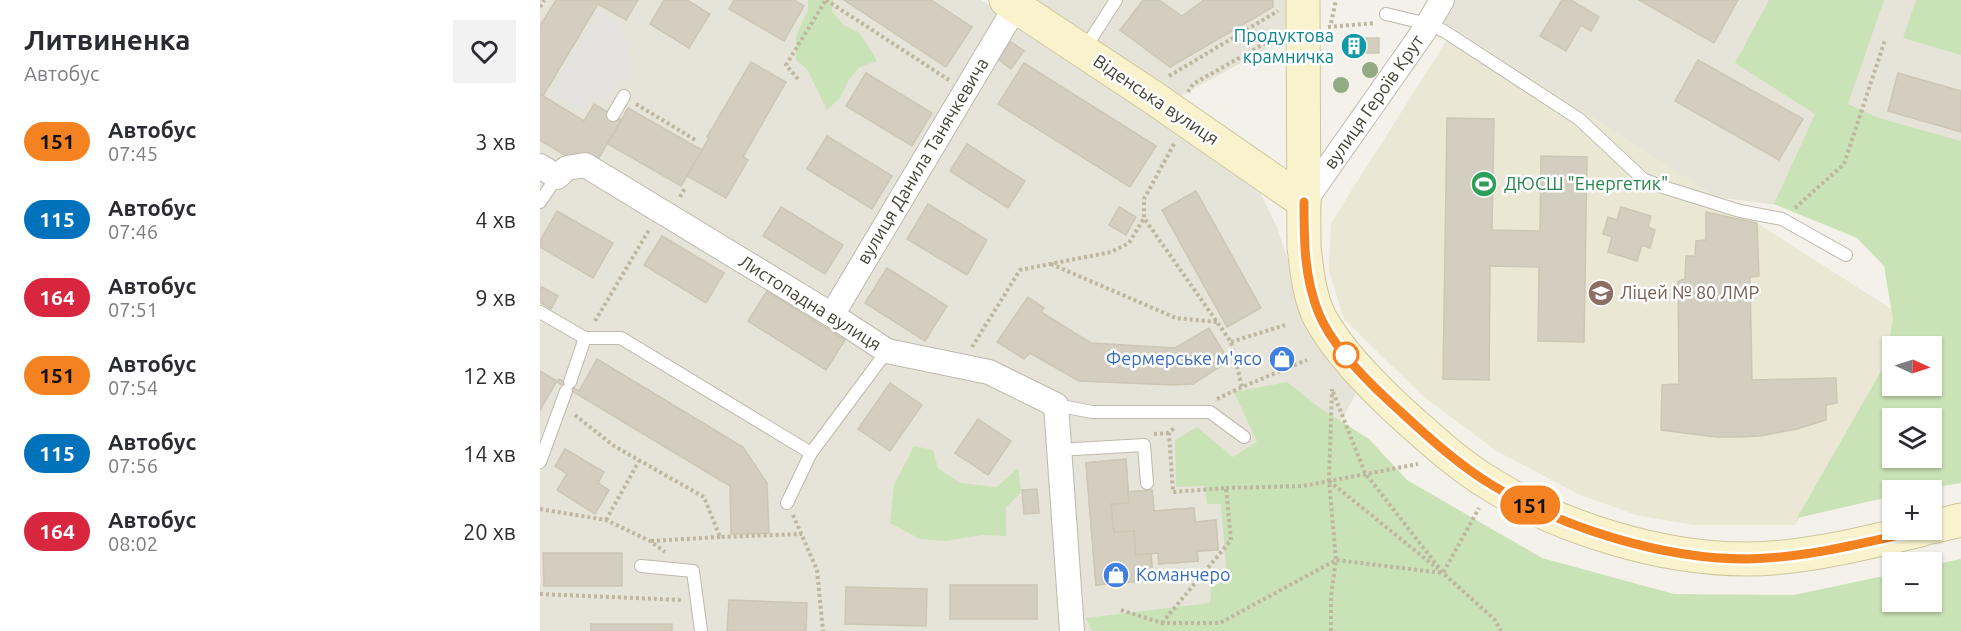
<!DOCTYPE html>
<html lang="uk">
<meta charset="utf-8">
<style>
:root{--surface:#fff;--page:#f2f2f3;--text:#2b2b33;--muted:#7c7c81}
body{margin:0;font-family:Ubuntu,sans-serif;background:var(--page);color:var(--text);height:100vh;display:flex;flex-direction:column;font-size:22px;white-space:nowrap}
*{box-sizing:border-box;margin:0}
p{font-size:20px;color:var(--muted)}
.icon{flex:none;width:33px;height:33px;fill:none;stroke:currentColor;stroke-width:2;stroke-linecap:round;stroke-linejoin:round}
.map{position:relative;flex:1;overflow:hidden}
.drawer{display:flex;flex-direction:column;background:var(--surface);width:540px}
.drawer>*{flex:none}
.badge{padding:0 12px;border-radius:20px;font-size:21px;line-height:39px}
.needle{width:39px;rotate:93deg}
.fabs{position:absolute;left:1342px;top:336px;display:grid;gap:12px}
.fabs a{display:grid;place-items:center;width:60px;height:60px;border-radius:0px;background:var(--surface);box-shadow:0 2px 4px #0004;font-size:30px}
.map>.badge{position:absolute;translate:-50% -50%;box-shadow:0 0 0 3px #fff}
.round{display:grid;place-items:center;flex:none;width:63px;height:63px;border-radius:0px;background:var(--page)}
.head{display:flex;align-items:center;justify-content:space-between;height:102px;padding:0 24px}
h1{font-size:28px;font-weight:700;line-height:45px}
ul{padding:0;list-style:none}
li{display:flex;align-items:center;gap:18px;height:78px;padding:0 24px}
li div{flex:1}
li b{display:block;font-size:22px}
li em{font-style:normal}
li .badge{min-width:66px;font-weight:700;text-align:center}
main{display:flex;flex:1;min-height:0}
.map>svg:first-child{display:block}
.residential{fill:#e6e3d8}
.education{fill:#eae7d5}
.green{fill:#cae3b6;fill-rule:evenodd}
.parking{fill:#e5e3e0}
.building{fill:#d3cec0;stroke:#cdc6b4;stroke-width:1.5}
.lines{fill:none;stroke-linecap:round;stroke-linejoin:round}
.lane-casing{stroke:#bdb9ad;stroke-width:14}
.street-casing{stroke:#bdb9ad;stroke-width:26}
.secondary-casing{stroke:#cec69d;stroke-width:35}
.path{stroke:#beb69f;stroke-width:4;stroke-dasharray:3 3;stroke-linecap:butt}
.lane{stroke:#fff;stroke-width:12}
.street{stroke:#fff;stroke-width:24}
.secondary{stroke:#f9f3cd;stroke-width:33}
.tree{fill:#92ab84}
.line-casing{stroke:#fff;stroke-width:14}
.line{stroke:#f58220;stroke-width:9}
.stop-dot{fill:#fff;stroke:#f58220;stroke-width:3}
.labels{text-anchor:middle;stroke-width:5;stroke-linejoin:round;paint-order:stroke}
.culture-label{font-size:18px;fill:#0d838f;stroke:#fff;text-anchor:end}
.street-label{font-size:18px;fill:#464238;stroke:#fff}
.leisure-label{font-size:18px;fill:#27864d;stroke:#fff;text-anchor:start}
.education-label{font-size:18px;fill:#785e54;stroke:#fff;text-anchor:start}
.shop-label{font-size:18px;fill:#366cbe;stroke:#fff;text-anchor:end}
</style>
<main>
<section class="drawer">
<div class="head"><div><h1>Литвиненка</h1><p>Автобус</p></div><a class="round"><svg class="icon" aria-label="heart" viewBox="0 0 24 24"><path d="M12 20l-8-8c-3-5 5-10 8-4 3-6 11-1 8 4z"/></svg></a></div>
<ul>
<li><span class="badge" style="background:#f58220;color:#111">151</span><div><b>Автобус</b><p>07:45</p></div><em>3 хв</em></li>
<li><span class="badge" style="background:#0072bc;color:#fff">115</span><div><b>Автобус</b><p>07:46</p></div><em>4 хв</em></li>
<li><span class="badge" style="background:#d7263d;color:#fff">164</span><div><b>Автобус</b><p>07:51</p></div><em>9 хв</em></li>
<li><span class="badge" style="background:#f58220;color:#111">151</span><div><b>Автобус</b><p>07:54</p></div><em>12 хв</em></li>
<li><span class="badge" style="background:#0072bc;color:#fff">115</span><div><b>Автобус</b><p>07:56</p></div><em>14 хв</em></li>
<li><span class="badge" style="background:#d7263d;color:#fff">164</span><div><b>Автобус</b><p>08:02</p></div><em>20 хв</em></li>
</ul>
</section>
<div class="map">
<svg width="1421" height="631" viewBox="0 0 1421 631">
<rect width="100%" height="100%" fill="#f3f1e9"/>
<g class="residential">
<path d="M0,0H441L713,178L737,227L748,261L766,327L816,394L682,631H0Z"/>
<path d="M478,0H756V33L633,100Z"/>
<path d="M915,0H1421V335L1331,217L1176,197L902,21Z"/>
</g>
<path class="education" d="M914,29L1359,314L1345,374L1255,525H1155L1096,515L1038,494L957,451L884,397L804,319L789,271L791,223Z"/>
<g class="green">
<path d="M268,0H293L292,10L302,24L320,33L337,61L318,68L309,80L300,98L287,110L267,69L256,60V36L268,10Z"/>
<path d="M1229,0H1344L1308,104L1339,118L1421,141V483L1380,490H1353V496L1257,518L1344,366L1353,319L1344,266L1317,238L1234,204L1275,114L1195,63ZM1353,346H1392V386H1353ZM1353,418H1392V458H1353Z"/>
<path d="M1376,0H1421V55L1363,38Z"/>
<path d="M747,382L780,408L829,439L867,480L1002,558L1134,594L1254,595L1353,574V602H1392V565L1421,559V631H552L546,618L670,603L671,588L687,579L681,504H667L665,486L636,487L635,440L657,427L693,457L717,442L694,392Z"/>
<path d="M374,446L393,450L398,468L420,483L457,487L478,468L481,492L466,508V536L443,535L405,541L380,539L350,523L354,485Z"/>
</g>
<path class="parking" d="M59,12L81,25L92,69L64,100L53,95L42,112L11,92Z"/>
<g class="building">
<path d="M16,0H98L86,20L58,4L3,96L0,94V26Z"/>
<path d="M124,0H147L170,14L149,48L110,24Z"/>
<path d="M194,0H254L264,6L244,41L189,9Z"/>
<path d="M304,0H391L432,27L406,67Z"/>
<path d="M603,0H619L642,16L664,0H733V7L630,67L580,30Z"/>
<path d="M1022,0H1031L1059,17L1051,31L1041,25L1026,51L1000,36Z"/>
<path d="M1099,0H1198L1174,43Z"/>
<rect x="806" y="38" width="17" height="15"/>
<rect x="823" y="38" width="16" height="15"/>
<path d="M471,42L484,51L471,69L458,59Z"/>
<path d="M1158,60L1263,119L1239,160L1135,101Z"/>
<path d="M211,62L246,82L203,157L208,160L186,198L147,176L169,138L167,137Z"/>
<path d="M484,63L616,146L590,187L458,104Z"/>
<path d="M326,73L392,113L372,146L306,106Z"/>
<path d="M1358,73L1421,91V132L1348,111Z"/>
<path d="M0,94L44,121L54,104L81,120L56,163L36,162L0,140Z"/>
<path d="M88,108L162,150L141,186L68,144Z"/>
<path d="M907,118L954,119L952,230L1000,231L1001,156L1047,157L1044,342L998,341L999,267L950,266L949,380L903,379Z"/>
<path d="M287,136L352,176L332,209L267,169Z"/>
<path d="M427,144L485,181L468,208L410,171Z"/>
<path d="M656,191L721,308L687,327L622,210Z"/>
<path d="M388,204L447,240L427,275L367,239Z"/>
<path d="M241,207L303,245L285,274L223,236Z"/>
<path d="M579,207L596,217L586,235L569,225Z"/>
<path d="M1081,207L1111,216L1108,227L1115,230L1110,248L1102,245L1097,261L1068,252L1072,237L1063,234L1068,217L1077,220Z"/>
<path d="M17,211L73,243L53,278L0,247V241Z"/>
<path d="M1166,212L1217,223L1219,276L1210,277L1212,380L1296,378L1297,403L1286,405V420L1257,429L1220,436L1199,437H1176L1121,430L1122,385L1139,384L1138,281L1145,279L1146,256H1155L1156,241L1166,240Z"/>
<path d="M122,236L184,273L166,303L104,265Z"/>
<path d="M347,268L407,306L385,341L325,303Z"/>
<path d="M2,287L18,296L11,309L0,302V290Z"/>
<path d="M227,291L305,340L286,370L208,321Z"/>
<path d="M488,297L504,308L501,312L551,343L635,348L669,328L689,361L653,384L633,385L539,381L490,353L484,359L457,342Z"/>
<path d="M742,349L750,362L739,368L731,355Z"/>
<path d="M57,359L203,447L227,483L229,533L191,534L190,486L17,382L19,379L39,391Z"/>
<path d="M0,371L17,381L0,410Z"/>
<path d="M350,383L382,405L350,451L318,429Z"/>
<path d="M438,419L471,441L448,475L415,453Z"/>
<path d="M25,449L64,472L58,483L69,490L55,514L17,490L27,474L15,466Z"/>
<path d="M586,459L588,492L612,490L614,511L654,508L655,522L676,520L678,550L657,551L658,561L619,564L618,553H611L613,580L556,585L546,463Z"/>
<path d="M586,459L589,503L571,504L574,532L594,531L596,555L611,553L613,580L556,585L546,463Z"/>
<path d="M497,489L499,513L484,514L482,490Z"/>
<path d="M612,490L614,511L654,508L655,522L676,520L678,550L657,551L658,561L619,564L618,553L596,555L594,531L574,532L571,504L589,503L588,492Z"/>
<path d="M3,553H82V586H4Z"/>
<rect x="410" y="585" width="87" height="34"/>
<path d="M306,587L387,589L386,626L305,624Z"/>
<path d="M189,600L267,603L266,631H187Z"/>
<rect x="51" y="624" width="81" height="7"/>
</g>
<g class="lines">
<defs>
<g id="lane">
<path d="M846,14L888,24L904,31L1039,119L1103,179L1123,187L1200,211L1242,219L1306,255"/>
<path d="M544,50L576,0"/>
<path d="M73,115L84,96"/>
<path d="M0,202L17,177"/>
<path d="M0,312L45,338H81L271,453"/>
<path d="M30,382L45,338"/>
<path d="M516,405L552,412H670L704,437"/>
<path d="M518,450L604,445L607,483"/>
<path d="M0,462L26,391"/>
<path d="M247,503L271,453L347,351"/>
<path d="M101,566L153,571L161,631"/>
</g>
<g id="street">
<path d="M0,166L17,177L27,168L45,165L292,315L347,351L449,372L516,405L532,631"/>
<path d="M764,202L884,31L902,0"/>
<path d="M292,315L476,6"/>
</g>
<g id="secondary">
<path d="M466,0L614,98L764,202"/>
<path d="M763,0L764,247C767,271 769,296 780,318C799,352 828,381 856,408C886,435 917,464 952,485C1023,529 1122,559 1206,559C1265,559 1324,543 1381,530"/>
<path d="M1392,527L1421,520"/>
</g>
</defs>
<use href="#lane" class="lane-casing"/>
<use href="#street" class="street-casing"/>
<use href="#secondary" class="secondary-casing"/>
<g class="path">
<path d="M286,0L409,80"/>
<path d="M0,7L4,0"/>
<path d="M791,23L796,0"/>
<path d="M788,27L835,23"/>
<path d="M629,76L738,11"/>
<path d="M258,79L246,65L286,0"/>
<path d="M648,92L653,84L738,36"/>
<path d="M96,104L157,141"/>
<path d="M634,144L604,199V218L691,342L702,387"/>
<path d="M140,197L145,188"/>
<path d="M1255,208L1304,164L1345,40"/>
<path d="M511,264L636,318L677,322"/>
<path d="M55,321L109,230"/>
<path d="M691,342L745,325"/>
<path d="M432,347L480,270L571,252L589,243L604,218"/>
<path d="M793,392L825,473L903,573L955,620L961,631"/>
<path d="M677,399L702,387L767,360"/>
<path d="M35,415L74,446L164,497L180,537L262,534"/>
<path d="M614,434L629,433"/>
<path d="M789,481L898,569"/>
<path d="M686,488L763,486L878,464"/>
<path d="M0,509L66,520L110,541L125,552"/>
<path d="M253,515L277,570L283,631"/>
<path d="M66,520L99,461"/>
<path d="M111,541L180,537"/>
<path d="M0,594L142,600"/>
<path d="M581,610L622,623H680L796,560L789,480L792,389"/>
<path d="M622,623L691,540L686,488L633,492L629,433L634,428"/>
<path d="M791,631V596L796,560L903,573L939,508"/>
</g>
<use href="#lane" class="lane"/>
<use href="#street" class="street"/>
<use href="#secondary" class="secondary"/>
</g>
<g class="tree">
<circle cx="830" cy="70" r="8"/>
<circle cx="801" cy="85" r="8"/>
</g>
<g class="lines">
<defs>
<path id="line" d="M764,202C764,240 764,278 779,314C792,345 825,379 850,402C882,431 914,462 952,485C1023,528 1122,559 1207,559C1265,558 1324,543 1381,530"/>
</defs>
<use href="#line" class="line-casing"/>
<use href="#line" class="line"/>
</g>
<defs>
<symbol id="building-disc" viewBox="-11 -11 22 22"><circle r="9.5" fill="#0f9aa8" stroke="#fff"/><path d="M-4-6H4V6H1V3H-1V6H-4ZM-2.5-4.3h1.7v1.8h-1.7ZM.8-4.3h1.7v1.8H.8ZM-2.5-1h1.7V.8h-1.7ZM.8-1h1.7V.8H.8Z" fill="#fff"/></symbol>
<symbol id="stadium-disc" viewBox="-11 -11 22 22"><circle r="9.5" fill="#2e9e5b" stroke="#fff"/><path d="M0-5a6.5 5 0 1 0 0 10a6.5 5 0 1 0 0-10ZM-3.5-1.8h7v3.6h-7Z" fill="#fff"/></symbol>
<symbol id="school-disc" viewBox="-11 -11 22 22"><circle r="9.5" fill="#8d6e63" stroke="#fff"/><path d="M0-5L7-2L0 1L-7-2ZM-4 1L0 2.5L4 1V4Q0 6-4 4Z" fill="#fff"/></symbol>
<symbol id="shop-disc" viewBox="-11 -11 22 22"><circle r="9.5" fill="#3f7fe0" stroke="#fff"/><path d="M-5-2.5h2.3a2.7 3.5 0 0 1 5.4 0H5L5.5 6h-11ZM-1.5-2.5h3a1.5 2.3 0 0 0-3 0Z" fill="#fff"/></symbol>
</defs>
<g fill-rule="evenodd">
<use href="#building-disc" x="799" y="31" width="30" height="30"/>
<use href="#stadium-disc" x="929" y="169" width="30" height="30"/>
<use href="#school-disc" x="1046" y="278" width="30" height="30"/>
<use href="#shop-disc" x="727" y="344" width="30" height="30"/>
<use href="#shop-disc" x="561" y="560" width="30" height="30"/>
</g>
<circle class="stop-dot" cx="806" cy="355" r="12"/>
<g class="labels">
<g class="culture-label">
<text x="794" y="42">Продуктова<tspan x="794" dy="21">крамничка</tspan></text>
</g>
<g class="street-label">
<text transform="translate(616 100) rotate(34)" y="6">Віденська вулиця</text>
<text transform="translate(834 102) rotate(-55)" y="6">вулиця Героїв Крут</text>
<text transform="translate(383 161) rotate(-59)" y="6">вулиця Данила Танячкевича</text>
<text transform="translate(270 303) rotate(32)" y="6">Листопадна вулиця</text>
</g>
<g class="leisure-label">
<text x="964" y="190">ДЮСШ "Енергетик"</text>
</g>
<g class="education-label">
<text x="1080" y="299">Ліцей № 80 ЛМР</text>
</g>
<g class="shop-label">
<text x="722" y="365">Фермерське м'ясо</text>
<text x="596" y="581" text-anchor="start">Команчеро</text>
</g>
</g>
</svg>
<div class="fabs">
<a><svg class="needle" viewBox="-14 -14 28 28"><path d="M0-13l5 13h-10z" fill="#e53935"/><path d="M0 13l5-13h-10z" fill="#7c7c81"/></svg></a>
<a><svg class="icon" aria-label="layers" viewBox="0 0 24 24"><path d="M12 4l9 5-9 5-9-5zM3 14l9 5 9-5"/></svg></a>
<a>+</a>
<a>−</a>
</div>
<b class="badge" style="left:990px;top:505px;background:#f58220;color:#111">151</b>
</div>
</main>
